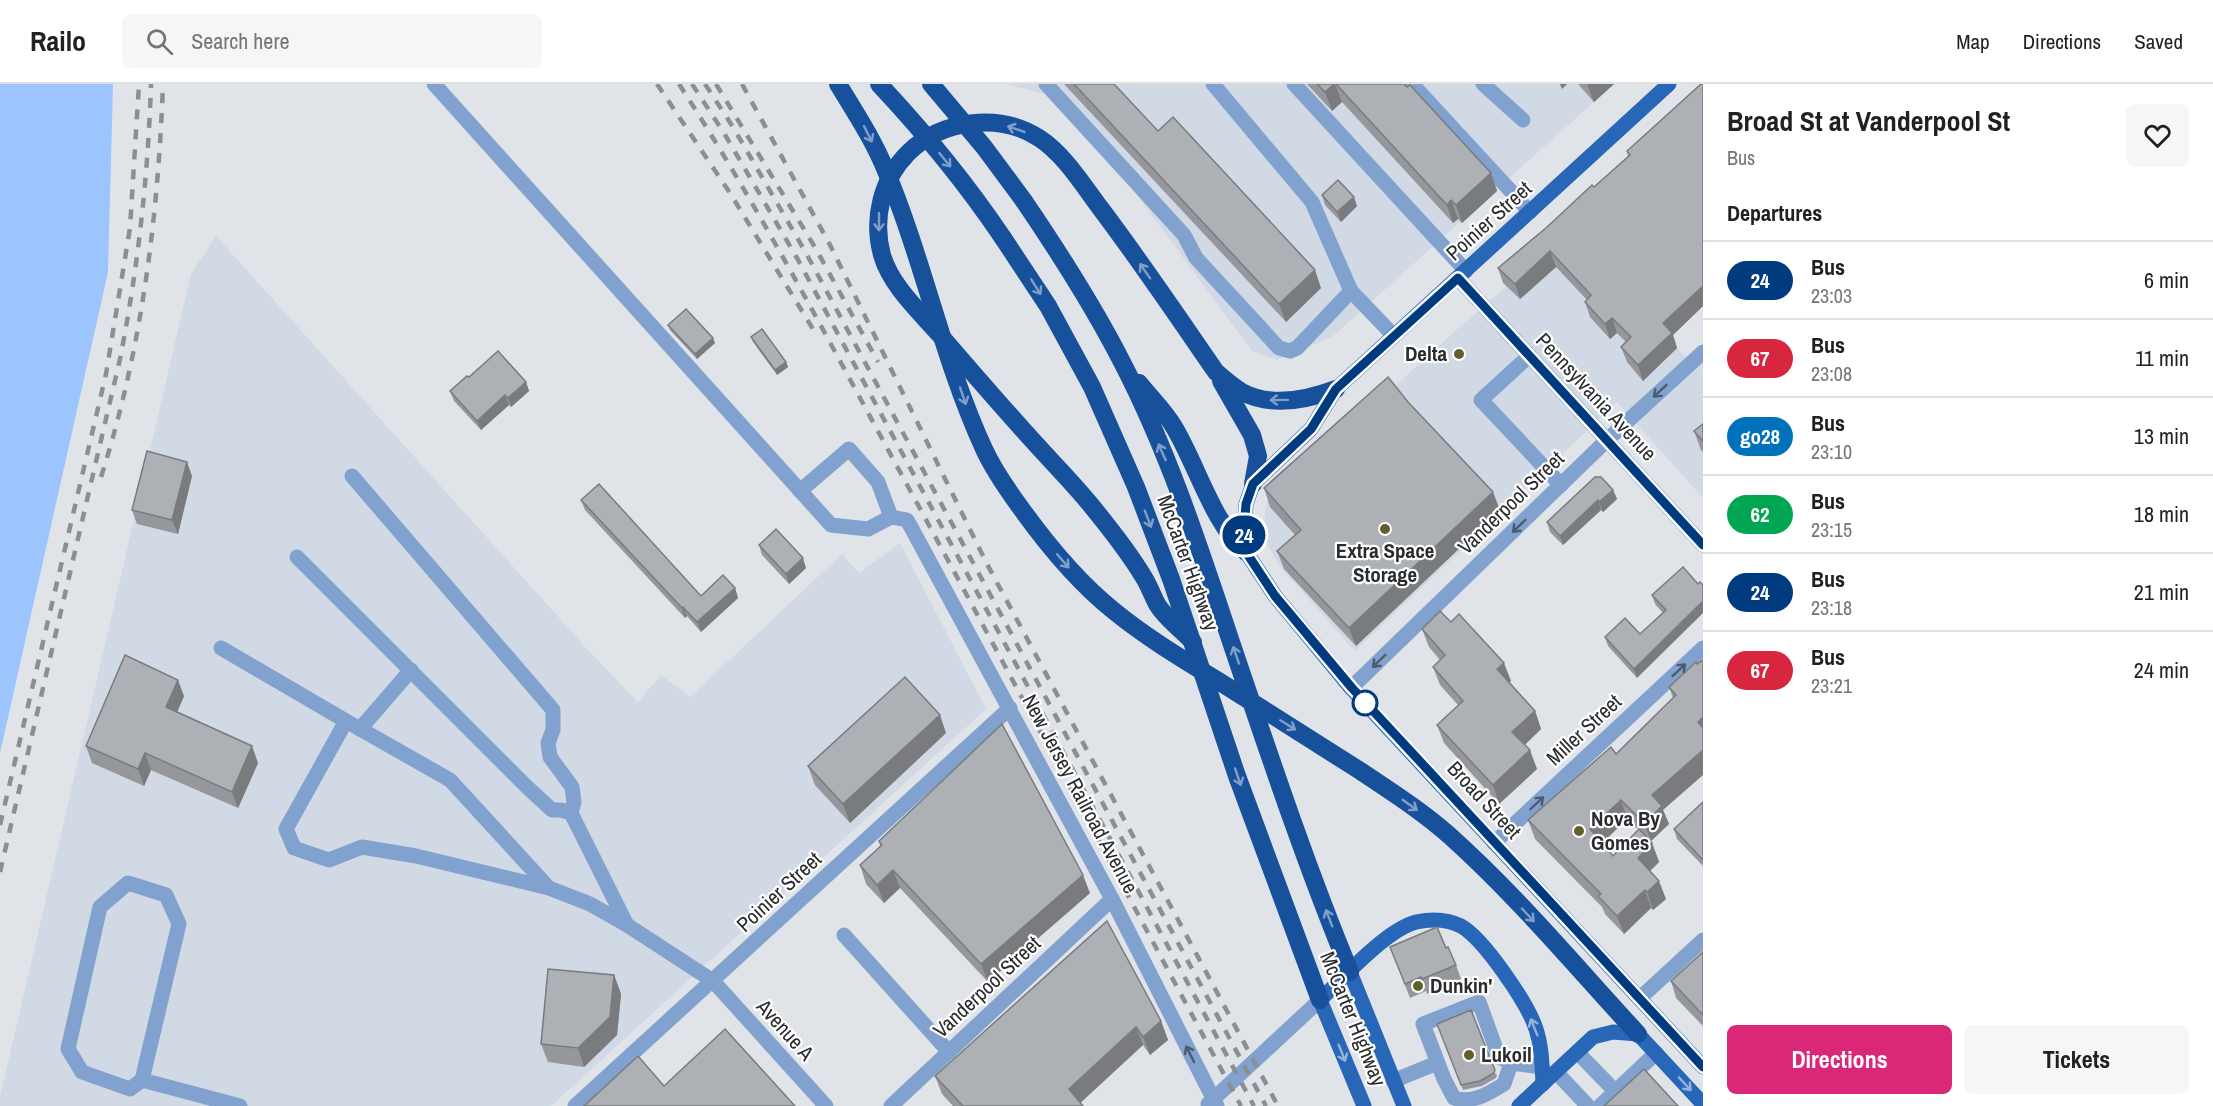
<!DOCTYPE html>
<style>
:root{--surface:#fff;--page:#f6f6f6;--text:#202124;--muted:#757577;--line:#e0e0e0;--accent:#db2777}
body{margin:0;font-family:"Archivo Narrow",sans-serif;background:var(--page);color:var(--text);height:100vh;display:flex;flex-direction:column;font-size:22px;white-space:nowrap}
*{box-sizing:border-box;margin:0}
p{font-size:20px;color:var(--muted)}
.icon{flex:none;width:33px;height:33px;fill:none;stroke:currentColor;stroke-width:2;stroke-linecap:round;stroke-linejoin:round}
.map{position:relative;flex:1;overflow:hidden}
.panel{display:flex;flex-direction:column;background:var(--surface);width:510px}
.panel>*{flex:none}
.badge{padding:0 12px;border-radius:20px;font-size:21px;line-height:39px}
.map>.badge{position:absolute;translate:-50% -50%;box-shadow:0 0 0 3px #fff}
h2{padding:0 24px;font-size:22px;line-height:54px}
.round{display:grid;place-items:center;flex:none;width:63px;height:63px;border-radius:9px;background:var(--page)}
.headline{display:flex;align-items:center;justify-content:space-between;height:102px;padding:0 24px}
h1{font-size:28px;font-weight:800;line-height:45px}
.primary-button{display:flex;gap:12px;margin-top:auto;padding:12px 24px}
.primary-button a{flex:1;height:69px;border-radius:9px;background:var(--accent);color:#fff;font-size:24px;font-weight:800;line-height:69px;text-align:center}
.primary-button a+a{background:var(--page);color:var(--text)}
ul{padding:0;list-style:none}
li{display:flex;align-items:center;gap:18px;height:78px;padding:0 24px;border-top:2px solid var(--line)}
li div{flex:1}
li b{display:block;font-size:22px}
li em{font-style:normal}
li .badge{min-width:66px;font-weight:700;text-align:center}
header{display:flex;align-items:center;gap:36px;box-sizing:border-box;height:84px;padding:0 30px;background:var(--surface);border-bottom:2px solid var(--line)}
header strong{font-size:28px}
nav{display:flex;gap:33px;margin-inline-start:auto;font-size:21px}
.search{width:420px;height:54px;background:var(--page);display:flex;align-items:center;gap:15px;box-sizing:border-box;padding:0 21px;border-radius:9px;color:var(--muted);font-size:22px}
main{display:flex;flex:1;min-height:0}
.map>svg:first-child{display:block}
.built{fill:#d1d9e4}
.green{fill:#9cc4fd}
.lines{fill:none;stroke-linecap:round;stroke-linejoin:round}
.minor{stroke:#81a2cf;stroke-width:15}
.major{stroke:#2866b8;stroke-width:15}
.highway{stroke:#17519c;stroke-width:18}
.rail{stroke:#8b8e92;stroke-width:4.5;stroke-dasharray:10 10;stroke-linecap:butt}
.highway-bridge{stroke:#17519c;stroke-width:18}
.wall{fill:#95979c;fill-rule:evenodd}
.shaded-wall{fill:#797b7f}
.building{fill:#adb0b5;stroke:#797b7f;stroke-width:1.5}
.oneway{stroke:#7f9fc9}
.oneway2{stroke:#4c5b6e}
.oneway3{stroke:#94b2dc}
.line-casing{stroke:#fff;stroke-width:14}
.line{stroke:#003b80;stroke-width:9}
.poi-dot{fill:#615f2c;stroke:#fff;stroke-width:2}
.stop-dot{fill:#fff;stroke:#003b80;stroke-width:3}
.labels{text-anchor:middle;stroke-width:4.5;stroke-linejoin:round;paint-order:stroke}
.street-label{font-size:21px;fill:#292b2d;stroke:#fff}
.poi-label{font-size:21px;font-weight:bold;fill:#292b2d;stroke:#fff;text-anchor:start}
</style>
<header>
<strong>Railo</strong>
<div class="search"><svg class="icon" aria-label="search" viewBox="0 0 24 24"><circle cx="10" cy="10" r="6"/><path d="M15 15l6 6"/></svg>Search here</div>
<nav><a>Map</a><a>Directions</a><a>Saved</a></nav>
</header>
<main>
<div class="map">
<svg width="1703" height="1022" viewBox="0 0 1703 1022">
<rect width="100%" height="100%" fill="#e0e4e9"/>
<g class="built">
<path d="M1006,0H1614L1333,252L1277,276L1252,267L1082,37L1049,11Z"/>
<path d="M1703,30L1622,207L1691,278L1703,267V414L1617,318L1355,567L1281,484L1262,452L1267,418L1454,248Z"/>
<path d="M216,152L588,566L638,618L661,591L690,613L842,470L859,489L900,459L986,625L551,1022H0V1013L191,190Z"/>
</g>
<path class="green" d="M0,0H113L108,188L0,669Z"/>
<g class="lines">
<g class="minor">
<path d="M434,0L831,441L868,445L891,433"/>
<path d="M1046,0L1184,151L1196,174L1279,264L1290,267L1297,264L1351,207"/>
<path d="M1213,0L1312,118L1351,207L1394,252"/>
<path d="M1294,0L1466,187"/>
<path d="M1412,0L1530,128"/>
<path d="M1483,0L1523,36"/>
<path d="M1458,194L1703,461"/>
<path d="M1529,272L1481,316L1561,401"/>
<path d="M352,392L553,626V646L548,659L550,673L572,703L574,718L571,729"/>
<path d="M800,407L849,365L878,398L891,433"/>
<path d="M891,433L907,436L912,445L1112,815L1217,1022"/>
<path d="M297,473L527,703L552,726H561L571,729L627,841"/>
<path d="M221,564L346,637"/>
<path d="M1351,604L1607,356L1703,268"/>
<path d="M360,645L411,586"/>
<path d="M1494,759L1703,564"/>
<path d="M549,804L450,696L346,637L286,745L294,764L329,776L362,763L416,772L549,804L590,820L627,841L713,897L826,1022"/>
<path d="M844,851L949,968"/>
<path d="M1640,914L1703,856"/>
<path d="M1577,968L1615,1007"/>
<path d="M1511,979L1499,973L1479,918L1423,940L1444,995L1454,1014C1472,1020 1488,1010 1504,1000L1511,979L1542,983"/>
<path d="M1556,988L1588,1022"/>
<path d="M142,996L130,1005L82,988L68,965L100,823L128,799L166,811L179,840L142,996L240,1022"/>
<path d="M1393,997L1437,979"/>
<path d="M1208,1020L1320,916"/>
<path d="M575,1022L1010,624"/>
<path d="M891,1022L1112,815"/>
<path d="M1600,1022L1656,969"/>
</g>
<g class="major">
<path d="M1669,0L1336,305L1311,345L1253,400L1246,420L1244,445L1246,468L1275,512L1351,604L1703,983"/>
<path d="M1350,888L1404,1022"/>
<path d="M1364,1022L1320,916C1343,894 1386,846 1416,838C1430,835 1447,835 1461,842C1484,855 1528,920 1536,945C1542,963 1542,981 1543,1000"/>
<path d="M1519,1022L1593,953L1613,948L1638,950L1703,1020"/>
</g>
<g class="highway">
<path d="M1024,117C1060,170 1094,223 1123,280C1168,367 1199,462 1230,555C1268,667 1305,779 1350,888"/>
<path d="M1003,154L1048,222L1092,303L1136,403L1171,495L1237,692L1320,916"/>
<path d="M1221,297L1252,351L1258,372L1253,400"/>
<path d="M1139,299C1150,313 1165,327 1174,343C1196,379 1214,442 1246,468"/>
<path d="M1193,558C1182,546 1165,534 1157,520C1152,511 1149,501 1143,492C1128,467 1108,442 1090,420C1072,398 1052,378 1034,358C1002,323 971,287 940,251C919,227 891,202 882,171C872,134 882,95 908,69C941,36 999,28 1039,54C1064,70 1083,101 1101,125C1141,178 1178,233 1216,288C1224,295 1233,303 1242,308C1272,324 1307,316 1336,305"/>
<path d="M1362,688C1392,708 1423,728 1450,752C1518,813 1577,884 1638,950"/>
</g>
<g class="rail">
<path d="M657,0L730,109L816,250"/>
<path d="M679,0C762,128 832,263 905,397C1018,605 1129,814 1241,1022"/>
<path d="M692,0L724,49L797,174L1254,1022"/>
<path d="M705,0L733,43L806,169L1266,1022"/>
<path d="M716,0L816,165L878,278"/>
<path d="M742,0L829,159L987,480L1278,1022"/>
<path d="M101,393C142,265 158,133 163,0"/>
<path d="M0,741L106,290L130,144L139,0"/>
<path d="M0,788L120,275C138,184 148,93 151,0"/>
</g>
<g class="highway-bridge">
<path d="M838,0C855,28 874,57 886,87C924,178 943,276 984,365C994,387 1009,408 1023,427C1049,463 1079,499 1114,527C1147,554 1184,576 1220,598C1267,628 1314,658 1362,688"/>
<path d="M879,0C924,48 966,99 1003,154"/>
<path d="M931,0L984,63L1024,117"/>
</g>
</g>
<g class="wall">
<path d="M1064,0H1114L1158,47L1321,204L1286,238Z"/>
<path d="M1307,0H1404L1491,89L1497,107L1462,139L1458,135L1453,139L1342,18L1332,27Z"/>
<path d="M1578,0H1614L1594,18Z"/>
<path d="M1701,0L1703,222L1673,251L1677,264L1643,297L1627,278L1621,263L1626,258L1617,249L1610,255L1590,233L1585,218L1587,216L1556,183L1520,215L1503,199L1498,184L1594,103L1628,72L1627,67Z"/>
<path d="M1322,111L1357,122L1341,138L1325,121Z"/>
<path d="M668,241L715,259L697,275L670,246Z"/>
<path d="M751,253L786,278L788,283L777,291L753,258Z"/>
<path d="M469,293L526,298L529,307L511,323L509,321L481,346L454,317L450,307Z"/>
<path d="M1408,318L1500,426L1356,562L1284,485L1277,467L1295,451L1270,423L1264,404Z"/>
<path d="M1703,340V368L1701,366L1694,347Z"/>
<path d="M192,392L178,450L137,440L132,426Z"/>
<path d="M1613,406L1617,415L1603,428L1601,426L1563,461L1550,448L1547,438Z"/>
<path d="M581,416L701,512L735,504L738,514L701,548L687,532L685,534L585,426Z"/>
<path d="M759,461L806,484L789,500L762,471Z"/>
<path d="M1698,500L1637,594L1608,562L1605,553L1640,550L1663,529L1655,520L1652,511Z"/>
<path d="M1422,545L1511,597L1509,599L1535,627L1541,645L1525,661L1537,685L1499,720L1444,659L1437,641L1458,621L1440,601L1433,583L1440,576L1429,563Z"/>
<path d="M1696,578L1663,726L1669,740L1651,757L1652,759L1659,778L1650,787L1666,815L1653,826L1651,824L1624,850L1605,830L1602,823L1535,755L1528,736L1616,670L1673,614L1669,603ZM1627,735L1639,746L1613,772L1602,759Z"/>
<path d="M184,612L177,628L258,679L238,724L151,686L144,702L92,679L86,662Z"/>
<path d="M946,649L850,739L815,701L808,682Z"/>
<path d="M1703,718V782L1677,755L1674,745Z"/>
<path d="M879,757L1090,809L988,898L900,804L884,819L866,800L860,781L880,762Z"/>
<path d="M1390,863L1446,864L1456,881L1461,895L1427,910L1426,907L1410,914Z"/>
<path d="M1703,868V942L1676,914L1671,897Z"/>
<path d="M614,891L621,910L617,951L584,983L548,978L541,960Z"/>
<path d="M1161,937L1168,956L1150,971L1143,961L1080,1019L1083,1022H953L942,1010L935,992Z"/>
<path d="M1437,940L1497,991L1496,994L1482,1002L1463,1006Z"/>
</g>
<g class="shaded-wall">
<path d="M1334,0H1335L1342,18L1332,27L1325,8Z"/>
<path d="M1560,0H1567L1562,5Z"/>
<path d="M1587,0H1614L1594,18Z"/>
<path d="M1491,89L1497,107L1462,139L1456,121Z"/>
<path d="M1354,113L1357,122L1341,138L1337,128Z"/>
<path d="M1451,116L1458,135L1453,139L1447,121Z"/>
<path d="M1550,167L1556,183L1520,215L1515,200Z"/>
<path d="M1315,186L1321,204L1286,238L1279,220Z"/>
<path d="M1703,202V222L1673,251L1677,264L1643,297L1638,281L1663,239Z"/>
<path d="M1612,234L1617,249L1610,255L1605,240Z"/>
<path d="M713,254L715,259L697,275L695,270Z"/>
<path d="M786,278L788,283L777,291L775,286Z"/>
<path d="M526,298L529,307L511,323L508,314Z"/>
<path d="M505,311L509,321L481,346L477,337Z"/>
<path d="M187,378L192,392L178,450L172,436Z"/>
<path d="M1613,406L1617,415L1603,428L1599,418Z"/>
<path d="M1493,408L1500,426L1356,562L1349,544Z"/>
<path d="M1598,416L1601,426L1563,461L1560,452Z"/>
<path d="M803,474L806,484L789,500L786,490Z"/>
<path d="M735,504L738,514L701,548L697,538Z"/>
<path d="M1703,517V529L1637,594L1634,585Z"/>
<path d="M683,523L687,532L685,534L682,524Z"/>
<path d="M1504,579L1511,597L1503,604L1497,585Z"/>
<path d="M178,596L184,612L172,640L166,623Z"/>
<path d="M1535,627L1541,645L1519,666L1512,648Z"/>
<path d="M940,631L946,649L850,739L843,720Z"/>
<path d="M1703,633V652L1698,638Z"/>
<path d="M252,662L258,679L238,724L232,708Z"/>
<path d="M1530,666L1537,685L1499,720L1493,701Z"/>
<path d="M1703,666V691L1663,726L1669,740L1651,757L1644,739L1652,711Z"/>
<path d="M145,669L151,686L144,702L138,685Z"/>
<path d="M1621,716L1627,735L1597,764L1590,745Z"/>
<path d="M1652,759L1659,778L1645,792L1638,774Z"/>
<path d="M893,786L900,804L884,819L877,801Z"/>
<path d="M1083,791L1090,809L988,898L981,880Z"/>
<path d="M1659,797L1666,815L1653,826L1647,808Z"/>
<path d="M1645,806L1651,824L1624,850L1617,832Z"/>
<path d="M614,891L621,910L617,951L584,983L578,964Z"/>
<path d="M1161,937L1168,956L1150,971L1143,953Z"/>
<path d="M1136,943L1143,961L1077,1022L1069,1005Z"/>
</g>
<g class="building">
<path d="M1074,0H1114L1158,47L1173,33L1315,186L1279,220Z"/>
<path d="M1317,0H1334L1325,8Z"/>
<path d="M1336,0H1404L1407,3L1410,1L1491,89L1456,121L1451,116L1447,121Z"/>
<path d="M1701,0H1703V202L1663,239L1672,249L1638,281L1621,263L1631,253L1612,234L1605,240L1585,218L1591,211L1550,167L1515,200L1498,184L1546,144L1592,101L1594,103L1630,71L1627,67Z"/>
<path d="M1338,96L1354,113L1337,128L1322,111Z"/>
<path d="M686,225L713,254L695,270L668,241Z"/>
<path d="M762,245L786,278L775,286L751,253Z"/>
<path d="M498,267L526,298L508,314L505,311L477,337L450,307L467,292L469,293Z"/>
<path d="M1388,293L1408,318L1493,408L1349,544L1277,467L1301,446L1264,404Z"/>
<path d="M1703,340V357L1694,347Z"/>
<path d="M147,367L187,378L172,436L132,426Z"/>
<path d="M1595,393H1601L1613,406L1599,418L1598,416L1560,452L1547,438Z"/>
<path d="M599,400L701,512L723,491L735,504L697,538L683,523L682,524L581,416Z"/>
<path d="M776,445L803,474L786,490L759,461Z"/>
<path d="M1683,483L1698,500L1700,498L1703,501V517L1634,585L1605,553L1625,534L1640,550L1666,526L1652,511Z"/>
<path d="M1440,527L1451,538L1459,530L1504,579L1497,585L1535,627L1512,648L1530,666L1493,701L1437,641L1463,617L1433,583L1445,571L1422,545Z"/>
<path d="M125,571L178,596L166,623L252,662L232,708L145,669L138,685L86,662Z"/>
<path d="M1703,576V633L1698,638L1703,644V666L1652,711L1662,722L1644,739L1621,716L1590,745L1613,772L1639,745L1652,759L1638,774L1659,797L1647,808L1645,806L1617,832L1598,812L1601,810L1528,736L1611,663L1616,670L1676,611L1669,603L1696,578L1697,580Z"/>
<path d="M905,593L940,631L843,720L808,682Z"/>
<path d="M1002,640L1083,791L981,880L893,786L877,801L860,781L882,761L879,757Z"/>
<path d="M1703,718V776L1674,745Z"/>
<path d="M1107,837L1161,937L1143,953L1136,943L1069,1005L1083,1022H963L935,992Z"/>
<path d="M1437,843L1446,864L1448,863L1456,881L1422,895L1421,893L1405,900L1390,863Z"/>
<path d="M1703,868V931L1671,897Z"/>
<path d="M548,885L614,891L610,933L578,964L541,960Z"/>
<path d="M1471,926L1495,986L1494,989L1480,997L1461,1001L1437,940Z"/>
<path d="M725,945L795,1022H584L638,972L664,1002Z"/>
<path d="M1644,985L1678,1022H1604Z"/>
</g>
<defs><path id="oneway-shaft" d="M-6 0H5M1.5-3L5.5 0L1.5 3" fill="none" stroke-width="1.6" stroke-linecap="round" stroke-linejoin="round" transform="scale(1.5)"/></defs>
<g class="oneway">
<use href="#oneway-shaft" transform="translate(1016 45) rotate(-161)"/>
<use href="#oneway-shaft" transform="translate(868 50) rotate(63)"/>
<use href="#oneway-shaft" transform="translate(945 76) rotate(51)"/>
<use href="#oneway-shaft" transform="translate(879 138) rotate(90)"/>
<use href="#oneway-shaft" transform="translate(1145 187) rotate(-125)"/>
<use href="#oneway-shaft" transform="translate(1036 203) rotate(58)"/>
<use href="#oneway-shaft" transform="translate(963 312) rotate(71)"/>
<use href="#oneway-shaft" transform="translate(1279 316) rotate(179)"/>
<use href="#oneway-shaft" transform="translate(1162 368) rotate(-114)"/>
<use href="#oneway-shaft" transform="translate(1148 435) rotate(69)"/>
<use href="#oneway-shaft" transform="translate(1063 477) rotate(49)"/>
<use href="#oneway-shaft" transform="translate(1236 571) rotate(-109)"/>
<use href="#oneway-shaft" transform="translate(1288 641) rotate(32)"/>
<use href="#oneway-shaft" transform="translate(1238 693) rotate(71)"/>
<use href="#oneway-shaft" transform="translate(1410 721) rotate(36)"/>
<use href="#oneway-shaft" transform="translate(1528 831) rotate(47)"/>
<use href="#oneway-shaft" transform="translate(1329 834) rotate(-111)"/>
</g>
<g class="oneway2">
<use href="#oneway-shaft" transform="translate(1660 307) rotate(137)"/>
<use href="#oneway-shaft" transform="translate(1519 442) rotate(136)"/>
<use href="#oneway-shaft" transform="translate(1379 577) rotate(136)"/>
<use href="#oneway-shaft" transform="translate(1679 586) rotate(-43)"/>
<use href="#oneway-shaft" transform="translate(1537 719) rotate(-43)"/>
<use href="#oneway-shaft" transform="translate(1190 970) rotate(-117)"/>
</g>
<g class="oneway3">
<use href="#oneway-shaft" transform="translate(1534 943) rotate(-112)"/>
<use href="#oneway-shaft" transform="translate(1342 969) rotate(68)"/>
<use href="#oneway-shaft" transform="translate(1685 1000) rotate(47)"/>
</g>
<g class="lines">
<defs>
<path id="line" d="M1703,461L1458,194L1336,305L1311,345L1253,400L1246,420L1244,445L1246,468L1275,512L1352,604L1703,983"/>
</defs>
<use href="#line" class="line-casing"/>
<use href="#line" class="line"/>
</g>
<g class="poi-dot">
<circle cx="1459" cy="270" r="6"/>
<circle cx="1385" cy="445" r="6"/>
<circle cx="1579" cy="747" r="6"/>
<circle cx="1418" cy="902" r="6"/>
<circle cx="1469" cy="971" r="6"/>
</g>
<circle class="stop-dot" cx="1365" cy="619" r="12"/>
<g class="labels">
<g class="street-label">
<text transform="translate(1489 137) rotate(-42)" y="7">Poinier Street</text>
<text transform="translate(1596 313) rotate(47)" y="7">Pennsylvania Avenue</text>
<text transform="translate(1511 419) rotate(-44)" y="7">Vanderpool Street</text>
<text transform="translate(1188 479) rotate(70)" y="7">McCarter Highway</text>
<text transform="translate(1584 646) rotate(-43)" y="7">Miller Street</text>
<text transform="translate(1080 710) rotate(62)" y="7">New Jersey Railroad Avenue</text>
<text transform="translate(1484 716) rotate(47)" y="7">Broad Street</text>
<text transform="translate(779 808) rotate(-43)" y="7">Poinier Street</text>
<text transform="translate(987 903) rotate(-43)" y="7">Vanderpool Street</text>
<text transform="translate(1353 935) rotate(68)" y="7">McCarter Highway</text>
<text transform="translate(785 946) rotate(48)" y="7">Avenue A</text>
</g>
<g class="poi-label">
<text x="1447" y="277" text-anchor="end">Delta</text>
<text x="1385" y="474" text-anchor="middle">Extra Space<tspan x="1385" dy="24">Storage</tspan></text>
<text x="1591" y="742">Nova By<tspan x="1591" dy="24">Gomes</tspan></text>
<text x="1430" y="909">Dunkin'</text>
<text x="1481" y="978">Lukoil</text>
</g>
</g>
</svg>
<b class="badge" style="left:1244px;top:451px;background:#003b80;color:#fff">24</b>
</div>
<section class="panel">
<div class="headline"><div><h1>Broad St at Vanderpool St</h1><p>Bus</p></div><a class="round"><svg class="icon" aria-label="heart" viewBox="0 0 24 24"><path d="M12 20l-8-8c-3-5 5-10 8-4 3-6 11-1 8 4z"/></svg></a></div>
<h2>Departures</h2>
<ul>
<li><span class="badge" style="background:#003b80;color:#fff">24</span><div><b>Bus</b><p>23:03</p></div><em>6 min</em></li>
<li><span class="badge" style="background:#d7263d;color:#fff">67</span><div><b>Bus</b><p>23:08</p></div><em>11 min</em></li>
<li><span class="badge" style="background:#0072bc;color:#fff">go28</span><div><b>Bus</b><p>23:10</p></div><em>13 min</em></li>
<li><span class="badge" style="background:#00a651;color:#fff">62</span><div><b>Bus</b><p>23:15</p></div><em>18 min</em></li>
<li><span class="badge" style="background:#003b80;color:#fff">24</span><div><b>Bus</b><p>23:18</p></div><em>21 min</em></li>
<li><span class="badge" style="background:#d7263d;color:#fff">67</span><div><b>Bus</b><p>23:21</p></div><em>24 min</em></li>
</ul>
<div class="primary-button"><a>Directions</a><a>Tickets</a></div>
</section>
</main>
